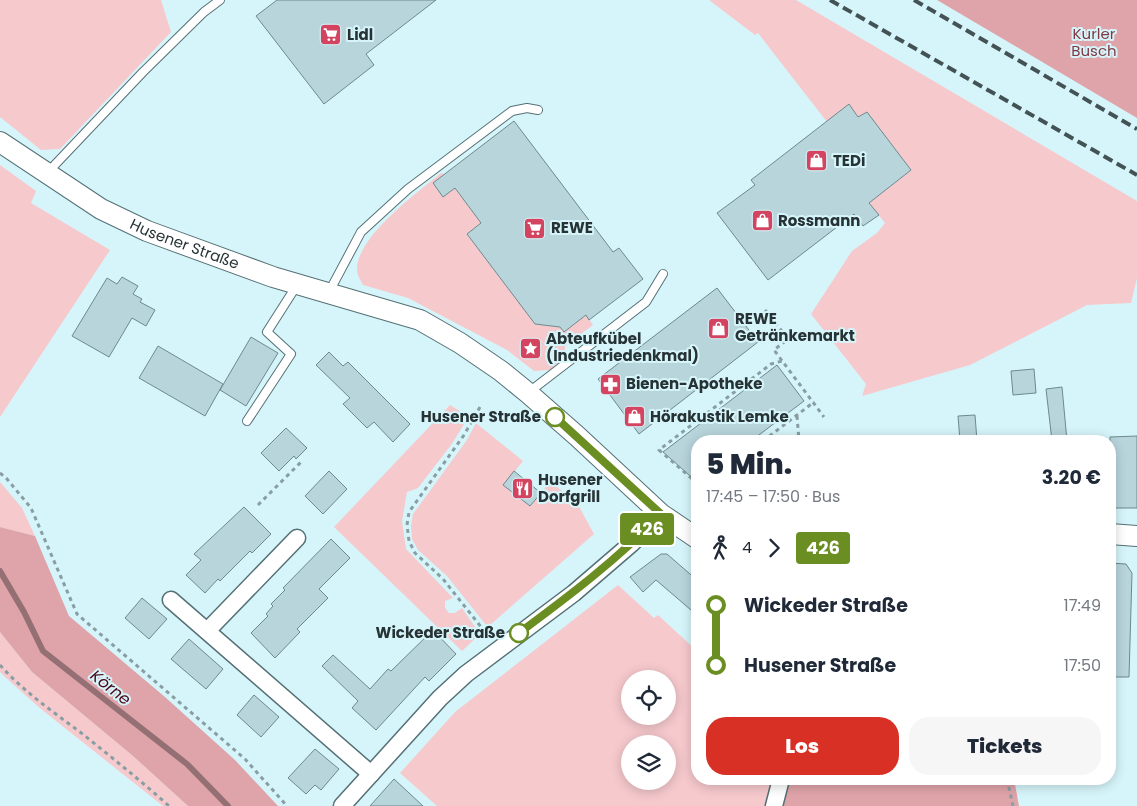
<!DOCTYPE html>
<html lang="de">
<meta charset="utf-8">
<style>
:root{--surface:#fff;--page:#f6f6f7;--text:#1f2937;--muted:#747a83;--accent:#d93025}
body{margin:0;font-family:Poppins,sans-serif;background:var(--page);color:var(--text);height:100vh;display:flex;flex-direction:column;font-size:19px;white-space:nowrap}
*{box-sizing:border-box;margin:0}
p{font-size:16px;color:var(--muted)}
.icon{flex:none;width:28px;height:28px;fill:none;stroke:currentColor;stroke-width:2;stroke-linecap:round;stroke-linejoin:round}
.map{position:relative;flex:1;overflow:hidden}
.sheet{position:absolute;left:691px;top:435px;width:425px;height:350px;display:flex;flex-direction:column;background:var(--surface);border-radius:20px;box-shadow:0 2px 12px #0003}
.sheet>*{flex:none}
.badge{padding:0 10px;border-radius:4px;font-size:18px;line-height:32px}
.controls{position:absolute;left:621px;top:670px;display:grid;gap:10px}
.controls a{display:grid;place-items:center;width:55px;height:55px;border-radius:50%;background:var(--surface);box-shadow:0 2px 12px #0003;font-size:25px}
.map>.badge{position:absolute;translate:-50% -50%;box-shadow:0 0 0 2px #fff}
.legs{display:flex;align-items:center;gap:8px;height:55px;padding:0 15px;font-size:16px}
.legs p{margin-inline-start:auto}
.summary{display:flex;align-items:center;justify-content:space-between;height:85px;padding:0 15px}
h1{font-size:28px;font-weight:800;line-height:38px}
.primary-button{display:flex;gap:10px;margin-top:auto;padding:10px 15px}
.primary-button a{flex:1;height:58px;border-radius:20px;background:var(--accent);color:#fff;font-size:20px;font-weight:800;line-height:58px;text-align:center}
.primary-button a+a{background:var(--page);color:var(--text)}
ul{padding:0 15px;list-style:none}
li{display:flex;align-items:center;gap:18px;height:60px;font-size:19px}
li i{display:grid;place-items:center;width:8px;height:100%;margin:0 6px;background:currentColor}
li i::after{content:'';width:12px;height:12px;margin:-6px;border:4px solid;border-radius:50%;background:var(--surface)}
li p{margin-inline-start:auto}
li:first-child i{background:linear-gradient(#0000 50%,currentColor 0)}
li:last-child i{background:linear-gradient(currentColor 50%,#0000 0)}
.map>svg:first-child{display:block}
.green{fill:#f6c9cd;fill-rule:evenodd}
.forest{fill:#dfa4a9}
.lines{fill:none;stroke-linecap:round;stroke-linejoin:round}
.stream{stroke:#947074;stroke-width:6}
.building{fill:#b8d5db;stroke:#6d898e}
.service-casing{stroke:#557075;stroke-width:10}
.minor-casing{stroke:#557075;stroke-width:19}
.tertiary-casing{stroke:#557075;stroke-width:22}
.path{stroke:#889ea2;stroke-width:3;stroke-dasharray:4 4;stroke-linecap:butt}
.service{stroke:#fff;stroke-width:8}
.minor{stroke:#fff;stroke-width:16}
.tertiary{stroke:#fff;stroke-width:20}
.rail{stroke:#435255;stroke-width:4;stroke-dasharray:10 5;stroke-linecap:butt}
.line-1-casing{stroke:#fff;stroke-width:11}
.line-1{stroke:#6b8e23;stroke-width:8}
.stop-1-dot{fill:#fff;stroke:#6b8e23;stroke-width:2.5}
.labels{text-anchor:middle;stroke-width:4;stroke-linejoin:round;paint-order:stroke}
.park-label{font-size:15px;fill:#813843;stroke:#d6f5fa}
.poi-label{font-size:15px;font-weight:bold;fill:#263234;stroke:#d6f5fa;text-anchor:start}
.street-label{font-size:15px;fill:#263234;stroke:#d6f5fa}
.stop-label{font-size:15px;font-weight:bold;fill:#263234;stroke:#d6f5fa;text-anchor:end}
.water-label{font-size:16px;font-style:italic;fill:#4f091a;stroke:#d6f5fa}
</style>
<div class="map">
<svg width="1137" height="806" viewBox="0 0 1137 806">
<rect width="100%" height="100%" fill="#d6f5fa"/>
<g class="green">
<path d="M0,0H161L171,32L60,149L41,150L0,117Z"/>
<path d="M709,0H796L1137,201V278L1131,303L1087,305L970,365L862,396L866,384L811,314L852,251L877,233L885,223L869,203L911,170L867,112L858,117L827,122L758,33L755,35Z"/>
<path d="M0,165L36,191L31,203L110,250L0,417Z"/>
<path d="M441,173L444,174L481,223L467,234L535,324L560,327L564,332L586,315L593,325L565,346V357L550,370L534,371L507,350L408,298L363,285C361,281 357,275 357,270C356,237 417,193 441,173Z"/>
<path d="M450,405L468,416L463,426L451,445L418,488L407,492L402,521L406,549L453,598L445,601V608L449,613H455L462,608L480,634L462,651L334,527Z"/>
<path d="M476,423L523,461L504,485L530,506L550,482L576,501L594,534L489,626L486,625L447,576L418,550L412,539L411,526L413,514L467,440Z"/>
<path d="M0,482L22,508L35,536L0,527Z"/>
<path d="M618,585L654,618L658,615L697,651L698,779H777L769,806H437L400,773L455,712ZM630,679H668V716H630ZM630,744H668V781H630Z"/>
<path d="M0,632L32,672L133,756L188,806H163L41,709L5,677L0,672Z"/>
</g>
<g class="forest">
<path d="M937,0H1137V118Z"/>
<path d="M0,527L35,536L69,616L165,697L235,760L278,806H188L133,756L32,672L0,632Z"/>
<path d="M784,779H1014L1019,806H779Z"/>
</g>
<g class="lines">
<path class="stream" d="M0,571L24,612L43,651L187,764L228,806"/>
</g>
<g class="building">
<path d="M277,0H436L366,54L374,65L324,104L256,16Z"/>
<path d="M849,104L858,117L867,112L911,170L869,203L879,215L863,226L854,214L768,280L717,213L755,185L751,180Z"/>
<path d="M514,121L613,252L619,248L643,279L589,320L586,315L564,332L560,327L535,324L467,234L481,223L455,188L443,197L433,183Z"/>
<path d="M122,277L138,286L133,294L142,299L140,302L155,310L146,326L132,318L109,357L72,336L107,278L117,284Z"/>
<path d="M717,288L758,342L639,434L598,379Z"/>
<path d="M251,337L278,353L246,406L220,390Z"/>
<path d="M158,346L223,384L205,416L139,378Z"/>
<path d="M329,352L343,366L348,362L410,424L393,442L374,422L367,428L343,404L350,398L316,365Z"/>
<path d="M777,365L804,401L751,441H698V483L663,452Z"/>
<path d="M1034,369L1036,393L1013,395L1011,371Z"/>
<path d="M1062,387L1067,441H1052L1046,389Z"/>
<path d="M975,415L977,441H960L958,416Z"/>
<path d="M286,428L307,448L296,459L294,456L279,471L261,453Z"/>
<path d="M1137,436V508H1110V437Z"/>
<path d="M329,471L347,489L323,514L305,496Z"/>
<path d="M514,471L541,493L530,506L503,485Z"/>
<path d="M244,507L271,534L252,553L250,551L220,581L218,579L205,593L186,575L201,560L194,554Z"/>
<path d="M331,539L350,558L319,589L328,598L297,629L300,632L275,658L251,633L268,616L266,614L273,606L271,604L285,590L283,588Z"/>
<path d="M661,554H667L698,581V616L656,580L643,592L630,577Z"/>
<path d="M1110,563L1126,564L1132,573L1129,677H1110Z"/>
<path d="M142,598L167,619L149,639L125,618Z"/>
<path d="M433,630L456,654L429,681L425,677L376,730L352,708L358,701L322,666L333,655L370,689L388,669L391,671Z"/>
<path d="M189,639L223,669L206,689L171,659Z"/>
<path d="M254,695L279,717L261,737L237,715Z"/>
<path d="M315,749L339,769L321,790L315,785L306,794L288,778Z"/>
<path d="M394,779L423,806H370Z"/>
</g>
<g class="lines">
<defs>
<g id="service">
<path d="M48,172L143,72L204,12L220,0"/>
<path d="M329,292L361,232L408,189L512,111L527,108L538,110"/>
<path d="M529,392L646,302L663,274"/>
<path d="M247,421L291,354L267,332L297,285"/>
</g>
<g id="minor">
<path d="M171,600L371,774"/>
<path d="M207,631L297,538"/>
<path d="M342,806L440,698L466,674L574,593L631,544L661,514"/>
<path d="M774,806L781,779"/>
</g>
<g id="tertiary">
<path id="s1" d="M0,142L101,209L147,231L273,277L420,320L460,343L501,371L528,393L577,436L661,514L698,539"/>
<path d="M1110,534L1137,536"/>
</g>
</defs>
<use href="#service" class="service-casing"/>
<use href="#minor" class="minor-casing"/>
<use href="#tertiary" class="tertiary-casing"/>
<g class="path">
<path d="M765,310L788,339L774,350L824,417"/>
<path d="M480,407L464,435L409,512L407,525L409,541L415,553L443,579L489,637"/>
<path d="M797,416L799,441"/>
<path d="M763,441L814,402"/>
<path d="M0,473L7,479L31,508L77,614L245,759L287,806"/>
<path d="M698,484L659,450L771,364L782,361"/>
<path d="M692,496L698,491"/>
<path d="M258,505L302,461"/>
<path d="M0,665C23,691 52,711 80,732C110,756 140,780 169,806"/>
<path d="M1007,779L1013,806"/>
</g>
<use href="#service" class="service"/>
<use href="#minor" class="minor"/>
<use href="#tertiary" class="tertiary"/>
<g class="rail">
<path d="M830,0L1137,175"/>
<path d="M914,0L1137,129"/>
</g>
</g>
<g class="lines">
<defs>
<path id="line-1" d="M519,633C569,596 618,559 661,514L555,417"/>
</defs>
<use href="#line-1" class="line-1-casing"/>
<use href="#line-1" class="line-1"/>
</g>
<defs>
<symbol id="supermarket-square" viewBox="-11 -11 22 22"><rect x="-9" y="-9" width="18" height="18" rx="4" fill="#d44460" stroke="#d6f5fa"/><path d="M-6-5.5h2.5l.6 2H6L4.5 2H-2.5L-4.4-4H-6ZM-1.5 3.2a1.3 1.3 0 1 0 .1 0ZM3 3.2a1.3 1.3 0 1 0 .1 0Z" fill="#fff"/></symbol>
<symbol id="shop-square" viewBox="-11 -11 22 22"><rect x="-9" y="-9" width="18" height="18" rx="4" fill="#d44460" stroke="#d6f5fa"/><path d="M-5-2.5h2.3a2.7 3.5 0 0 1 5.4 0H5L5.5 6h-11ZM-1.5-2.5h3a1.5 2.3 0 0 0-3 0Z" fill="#fff"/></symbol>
<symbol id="sight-square" viewBox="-11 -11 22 22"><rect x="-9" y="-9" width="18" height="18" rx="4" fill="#d44460" stroke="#d6f5fa"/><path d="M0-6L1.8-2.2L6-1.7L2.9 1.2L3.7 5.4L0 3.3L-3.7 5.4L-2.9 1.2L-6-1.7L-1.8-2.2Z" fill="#fff"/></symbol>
<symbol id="pharmacy-square" viewBox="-11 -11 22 22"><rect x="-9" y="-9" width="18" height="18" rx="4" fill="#d44460" stroke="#d6f5fa"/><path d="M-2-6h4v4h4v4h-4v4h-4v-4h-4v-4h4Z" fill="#fff"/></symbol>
<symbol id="restaurant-square" viewBox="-11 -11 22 22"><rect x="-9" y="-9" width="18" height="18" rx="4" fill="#d44460" stroke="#d6f5fa"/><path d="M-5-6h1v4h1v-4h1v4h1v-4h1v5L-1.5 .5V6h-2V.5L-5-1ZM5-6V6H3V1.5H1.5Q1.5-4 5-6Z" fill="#fff"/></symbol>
</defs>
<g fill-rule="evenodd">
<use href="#supermarket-square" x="318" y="22" width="25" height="25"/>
<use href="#shop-square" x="804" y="148" width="25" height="25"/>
<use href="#shop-square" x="750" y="208" width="25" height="25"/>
<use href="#supermarket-square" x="522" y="216" width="25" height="25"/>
<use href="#shop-square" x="706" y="316" width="25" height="25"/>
<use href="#sight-square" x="518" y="336" width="25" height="25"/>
<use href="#pharmacy-square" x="598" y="372" width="25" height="25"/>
<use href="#shop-square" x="622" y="404" width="25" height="25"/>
<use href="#restaurant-square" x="510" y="476" width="25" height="25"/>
</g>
<g class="stop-1-dot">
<circle cx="555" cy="417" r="9"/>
<circle cx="519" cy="633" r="9"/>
</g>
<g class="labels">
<g class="park-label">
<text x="1094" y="39">Kurler<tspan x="1094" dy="17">Busch</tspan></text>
</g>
<g class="poi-label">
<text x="347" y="40">Lidl</text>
<text x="833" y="166">TEDi</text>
<text x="778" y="226">Rossmann</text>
<text x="551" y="233">REWE</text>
<text x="735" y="324">REWE<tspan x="735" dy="17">Getränkemarkt</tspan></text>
<text x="546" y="344">Abteufkübel<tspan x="546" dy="17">(Industriedenkmal)</tspan></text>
<text x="626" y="389">Bienen-Apotheke</text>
<text x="650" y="422">Hörakustik Lemke</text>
<text x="538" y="485">Husener<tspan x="538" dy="17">Dorfgrill</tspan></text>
</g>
<g class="street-label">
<text dy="5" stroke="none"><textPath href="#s1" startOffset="212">Husener Straße</textPath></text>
</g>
<g class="stop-label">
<text x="541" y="422">Husener Straße</text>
<text x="505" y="638">Wickeder Straße</text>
</g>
<g class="water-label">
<text transform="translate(111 687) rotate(38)" y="6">Körne</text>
</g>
</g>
</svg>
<div class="controls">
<a><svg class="icon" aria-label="locate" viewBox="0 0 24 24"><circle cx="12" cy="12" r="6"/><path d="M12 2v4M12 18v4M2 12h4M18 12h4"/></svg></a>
<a><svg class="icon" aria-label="layers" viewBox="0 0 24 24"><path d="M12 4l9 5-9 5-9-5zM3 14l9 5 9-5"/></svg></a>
</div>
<b class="badge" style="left:647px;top:529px;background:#6b8e23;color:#fff">426</b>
<section class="sheet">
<div class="summary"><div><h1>5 Min.</h1><p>17:45 – 17:50 · Bus</p></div><b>3.20 €</b></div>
<div class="legs"><svg class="icon" aria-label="walk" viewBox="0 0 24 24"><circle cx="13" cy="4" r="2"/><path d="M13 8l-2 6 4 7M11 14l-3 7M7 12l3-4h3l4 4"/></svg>4<svg class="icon" aria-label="forward" viewBox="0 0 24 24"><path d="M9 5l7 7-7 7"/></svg><b class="badge" style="background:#6b8e23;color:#fff">426</b></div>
<ul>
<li><i style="color:#6b8e23"></i><b>Wickeder Straße</b><p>17:49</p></li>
<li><i style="color:#6b8e23"></i><b>Husener Straße</b><p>17:50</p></li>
</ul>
<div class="primary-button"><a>Los</a><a>Tickets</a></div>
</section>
</div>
